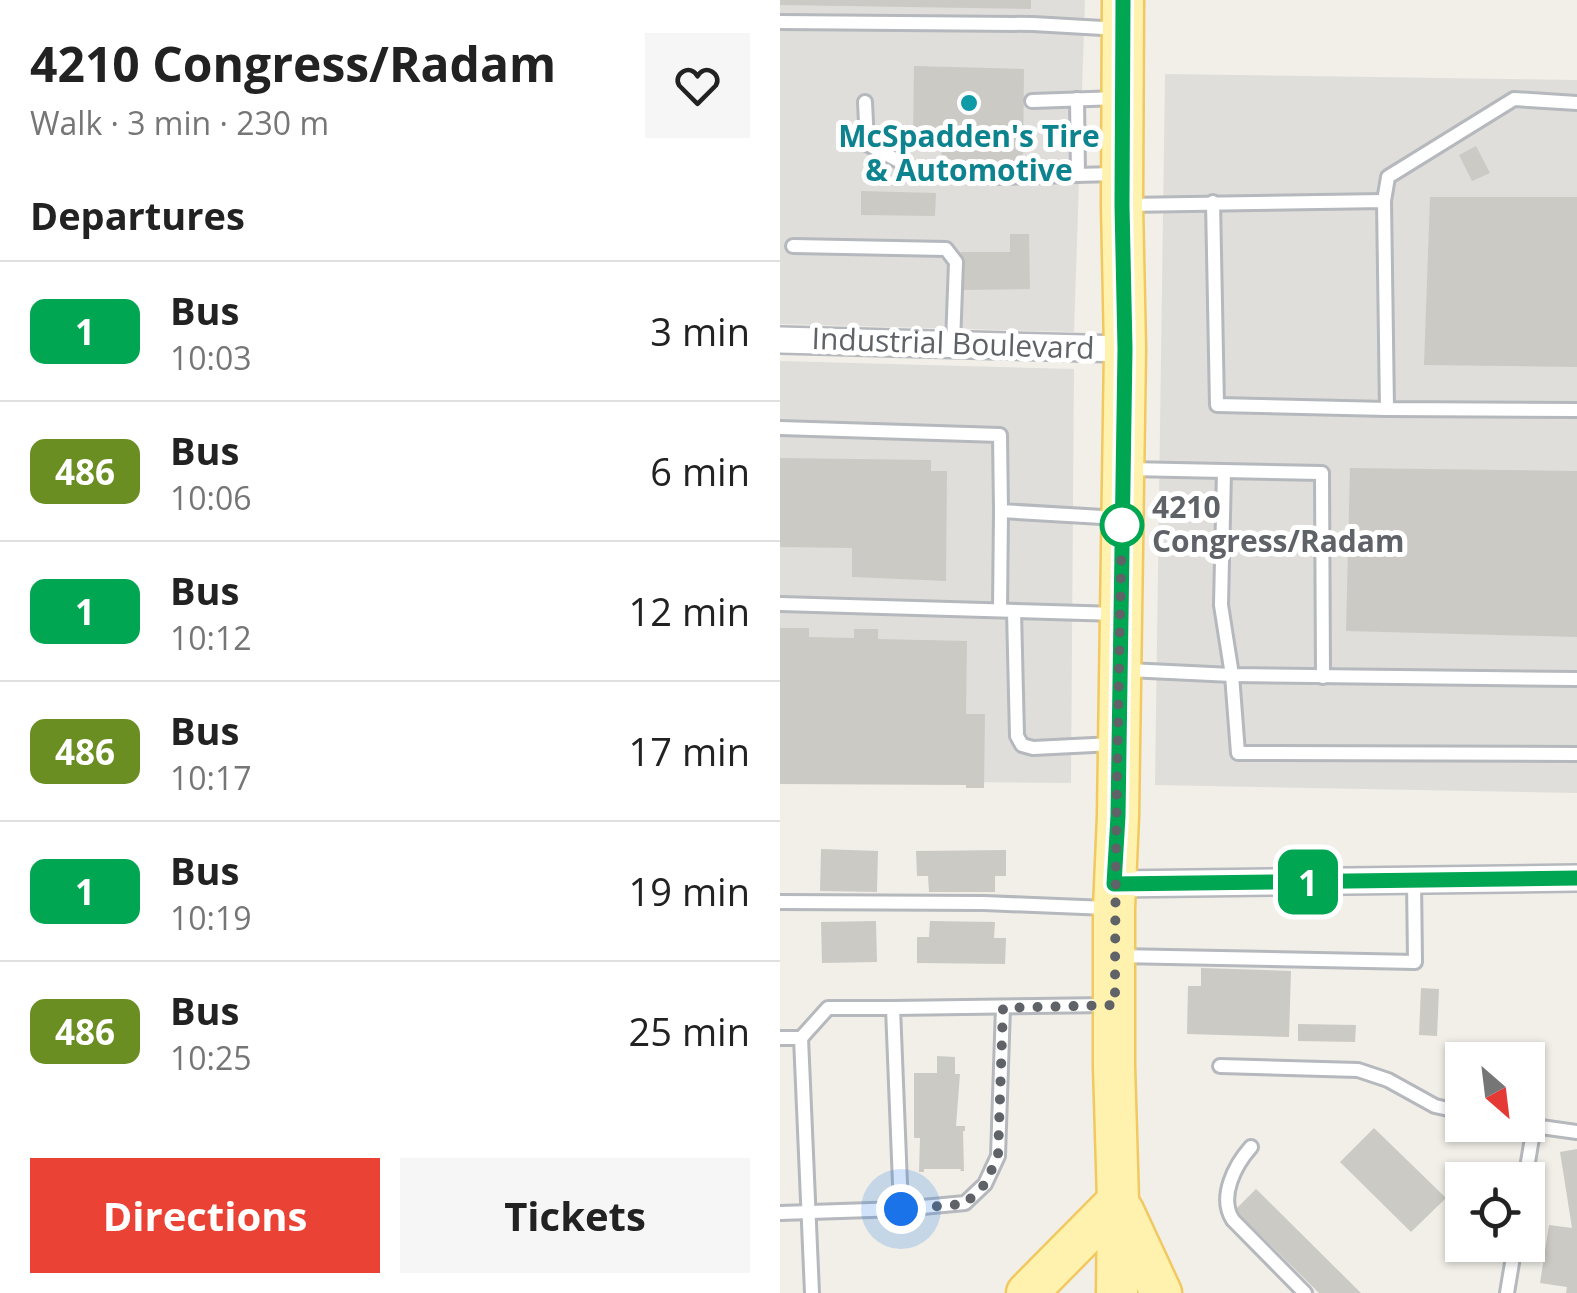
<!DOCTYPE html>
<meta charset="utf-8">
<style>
:root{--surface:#fff;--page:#f6f6f6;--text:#222;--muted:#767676;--line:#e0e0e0;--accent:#ea4335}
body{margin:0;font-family:"Open Sans",sans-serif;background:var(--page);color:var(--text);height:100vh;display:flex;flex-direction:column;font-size:38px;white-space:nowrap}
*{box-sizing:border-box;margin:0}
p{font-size:32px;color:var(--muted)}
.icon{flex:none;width:55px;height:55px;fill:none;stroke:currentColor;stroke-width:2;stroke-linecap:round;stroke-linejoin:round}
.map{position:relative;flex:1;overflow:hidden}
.drawer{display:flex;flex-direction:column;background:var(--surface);width:780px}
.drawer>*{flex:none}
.badge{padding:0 20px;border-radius:15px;font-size:35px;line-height:65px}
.needle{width:65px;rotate:152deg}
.controls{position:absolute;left:665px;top:1042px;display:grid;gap:20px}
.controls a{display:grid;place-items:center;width:100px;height:100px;border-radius:0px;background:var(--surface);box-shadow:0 2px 8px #0004;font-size:50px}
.you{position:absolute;width:50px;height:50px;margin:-25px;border:8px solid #fff;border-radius:50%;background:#1a73e8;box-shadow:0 0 0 15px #1a73e833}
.map>.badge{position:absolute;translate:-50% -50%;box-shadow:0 0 0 5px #fff}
h2{padding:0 30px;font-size:38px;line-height:90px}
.round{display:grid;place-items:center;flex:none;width:105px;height:105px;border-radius:0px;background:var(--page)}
.overview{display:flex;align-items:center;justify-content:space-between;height:170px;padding:0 30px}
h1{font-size:48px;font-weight:700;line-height:75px}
.action{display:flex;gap:20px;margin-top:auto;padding:20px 30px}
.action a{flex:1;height:115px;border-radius:0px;background:var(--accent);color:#fff;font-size:40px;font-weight:700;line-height:115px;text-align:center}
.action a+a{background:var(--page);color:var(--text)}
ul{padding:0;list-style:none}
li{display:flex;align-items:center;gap:30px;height:140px;padding:0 30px;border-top:2px solid var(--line)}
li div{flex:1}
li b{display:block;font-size:38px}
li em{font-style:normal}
li .badge{min-width:110px;font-weight:700;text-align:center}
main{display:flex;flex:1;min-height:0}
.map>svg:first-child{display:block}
.industrial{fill:#e0deda}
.building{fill:#cccac5}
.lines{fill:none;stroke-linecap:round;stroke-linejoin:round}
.lane-casing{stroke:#b5b8bc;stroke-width:18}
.street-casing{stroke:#b5b8bc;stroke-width:30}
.primary-casing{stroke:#f2c960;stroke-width:45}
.lane{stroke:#fff;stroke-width:12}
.street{stroke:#fff;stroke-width:25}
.primary{stroke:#fff2af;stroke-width:40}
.line-casing{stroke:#fff;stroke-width:22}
.line{stroke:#00a651;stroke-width:15}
.walk{stroke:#5f6368;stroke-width:10;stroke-dasharray:0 18}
.culture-dot{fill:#0f9aa8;stroke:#fff;stroke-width:4}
.stop-dot{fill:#fff;stroke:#00a651;stroke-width:5}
.labels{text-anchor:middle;stroke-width:10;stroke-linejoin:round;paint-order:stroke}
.culture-label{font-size:30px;font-weight:bold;fill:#0d838f;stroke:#fff}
.street-label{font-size:30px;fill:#5f6368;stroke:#fff}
.stop-label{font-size:30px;font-weight:bold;fill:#5f6368;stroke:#fff;text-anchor:start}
</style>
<main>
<section class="drawer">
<div class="overview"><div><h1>4210 Congress/Radam</h1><p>Walk · 3 min · 230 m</p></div><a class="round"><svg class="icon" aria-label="heart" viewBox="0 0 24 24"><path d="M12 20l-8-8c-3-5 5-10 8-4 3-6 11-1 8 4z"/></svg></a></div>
<h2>Departures</h2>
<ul>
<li><span class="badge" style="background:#00a651;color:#fff">1</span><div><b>Bus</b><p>10:03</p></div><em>3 min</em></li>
<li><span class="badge" style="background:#6b8e23;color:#fff">486</span><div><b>Bus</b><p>10:06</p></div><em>6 min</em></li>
<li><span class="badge" style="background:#00a651;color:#fff">1</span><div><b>Bus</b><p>10:12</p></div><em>12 min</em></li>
<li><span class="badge" style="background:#6b8e23;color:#fff">486</span><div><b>Bus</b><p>10:17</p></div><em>17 min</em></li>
<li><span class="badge" style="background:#00a651;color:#fff">1</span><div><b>Bus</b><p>10:19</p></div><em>19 min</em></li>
<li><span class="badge" style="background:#6b8e23;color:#fff">486</span><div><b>Bus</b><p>10:25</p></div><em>25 min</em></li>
</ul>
<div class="action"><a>Directions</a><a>Tickets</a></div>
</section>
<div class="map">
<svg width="797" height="1293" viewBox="0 0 797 1293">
<rect width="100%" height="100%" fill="#f1efe8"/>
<g class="industrial">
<path d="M0,0H305L294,332L0,324Z"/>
<path d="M385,74L797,80V793L375,785Z"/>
<path d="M0,361L294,369L291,783L0,780Z"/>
</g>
<g class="building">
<path d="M0,0H251V9L0,5Z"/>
<path d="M134,66L244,69L243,163L161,162L162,140L133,138Z"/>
<path d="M696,146L710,173L692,181L679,155Z"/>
<path d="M81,191L156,193L155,216L81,215Z"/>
<path d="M650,197H797V367L644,365Z"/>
<path d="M230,234H249L250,289L181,290V252H230Z"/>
<path d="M0,458L151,460V471H167L166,581L72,577V548L0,547Z"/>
<path d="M570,468L797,471V637L566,631Z"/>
<path d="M0,628H29V637L74,638V629H98V639L187,641L186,714H205L204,788H186V785L0,784Z"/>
<path d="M41,849L98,851L97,892L40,891Z"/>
<path d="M226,850V876H215V892H149L148,876H137L136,851Z"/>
<path d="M96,921L97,962L42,963L41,922Z"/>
<path d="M150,921L215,922L214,938H226L225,964L137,963V937H149Z"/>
<path d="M421,968L511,971L509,1037L407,1034L408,986H421Z"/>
<path d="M641,988L659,989L657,1036L639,1035Z"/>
<path d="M518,1024L576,1025L575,1042L518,1041Z"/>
<path d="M157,1056L175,1057V1074H180L176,1126H185V1131H183L184,1171H180L181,1169H144V1172H139L140,1138H134V1073H157Z"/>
<path d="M594,1128L666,1198L631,1232L560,1162Z"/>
<path d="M797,1149V1293H786L787,1287L760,1283L769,1225L792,1228L780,1152Z"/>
<path d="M476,1189L581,1293H539L455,1210Z"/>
</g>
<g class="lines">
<defs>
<g id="lane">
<path d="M0,22L253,24L340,29"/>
<path d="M297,99L298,175"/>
<path d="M252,101L339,98"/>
<path d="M85,102L87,144L139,172L215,177L335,174"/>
<path d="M604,201L608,177L734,99L797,103"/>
<path d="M433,202L437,405L607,409"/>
<path d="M345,205L604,201L607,409L797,410"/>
<path d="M13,246L166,249L176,262L173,343"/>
<path d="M0,428L220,435L221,511L339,518"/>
<path d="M348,469L542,473L543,677"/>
<path d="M444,471L441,605L452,675L797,679"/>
<path d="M0,604L338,614"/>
<path d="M220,610L221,511"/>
<path d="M234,611L237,736L242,745L253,748L334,744"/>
<path d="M348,670L452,675L458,753L797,754"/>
<path d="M0,902L204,903L327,908"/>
<path d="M338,956L635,962L634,880"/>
<path d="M0,1038H21L32,1293"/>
<path d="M21,1038L48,1008H113"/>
<path d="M440,1066L578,1070L608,1080L655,1106L682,1112"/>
<path d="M754,1126L797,1132"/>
<path d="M471,1147C455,1165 438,1197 453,1220L525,1293"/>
<path d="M745,1180L754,1126L748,1125"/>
<path d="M121,1209L185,1203L205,1184L218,1156L223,1007"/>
<path d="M0,1213L121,1209L113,1008L328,1005"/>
<path d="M727,1293L735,1245"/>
</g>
<g id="street">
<path d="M0,340L345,349"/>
<path d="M335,884L797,878"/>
</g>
<g id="primary">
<path d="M343,1211L381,1293"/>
<path d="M247,1293L338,1201"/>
<path d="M337,1293L338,1201L334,1066V908L338,816L345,349L342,205L343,0"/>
</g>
</defs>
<use href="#lane" class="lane-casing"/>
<use href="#street" class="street-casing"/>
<use href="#primary" class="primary-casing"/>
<use href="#lane" class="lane"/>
<use href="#street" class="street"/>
<use href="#primary" class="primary"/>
</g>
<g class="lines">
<defs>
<path id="line" d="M343,0L342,205L345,349L338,816L334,884L797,878"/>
</defs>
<use href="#line" class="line-casing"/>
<use href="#line" class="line"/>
<path class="walk" d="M121,1209L185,1204L205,1184L218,1156L223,1008L335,1005C335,843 339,680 342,518V525"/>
</g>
<circle class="culture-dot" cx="189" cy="103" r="10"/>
<circle class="stop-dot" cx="342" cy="525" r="20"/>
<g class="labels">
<g class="culture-label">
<text x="189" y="147">McSpadden's Tire<tspan x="189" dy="34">&amp; Automotive</tspan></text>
</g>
<g class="street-label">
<text transform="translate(173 344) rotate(2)" y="10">Industrial Boulevard</text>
</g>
<g class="stop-label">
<text x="372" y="518">4210<tspan x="372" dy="34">Congress/Radam</tspan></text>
</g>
</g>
</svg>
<div class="controls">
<a><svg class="needle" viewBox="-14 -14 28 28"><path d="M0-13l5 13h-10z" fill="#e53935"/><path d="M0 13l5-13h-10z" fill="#767676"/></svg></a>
<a><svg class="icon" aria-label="locate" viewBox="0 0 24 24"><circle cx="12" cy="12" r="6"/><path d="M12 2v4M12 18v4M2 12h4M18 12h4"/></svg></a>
</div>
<div class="you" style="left:121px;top:1209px"></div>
<b class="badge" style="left:528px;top:882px;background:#00a651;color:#fff">1</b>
</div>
</main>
